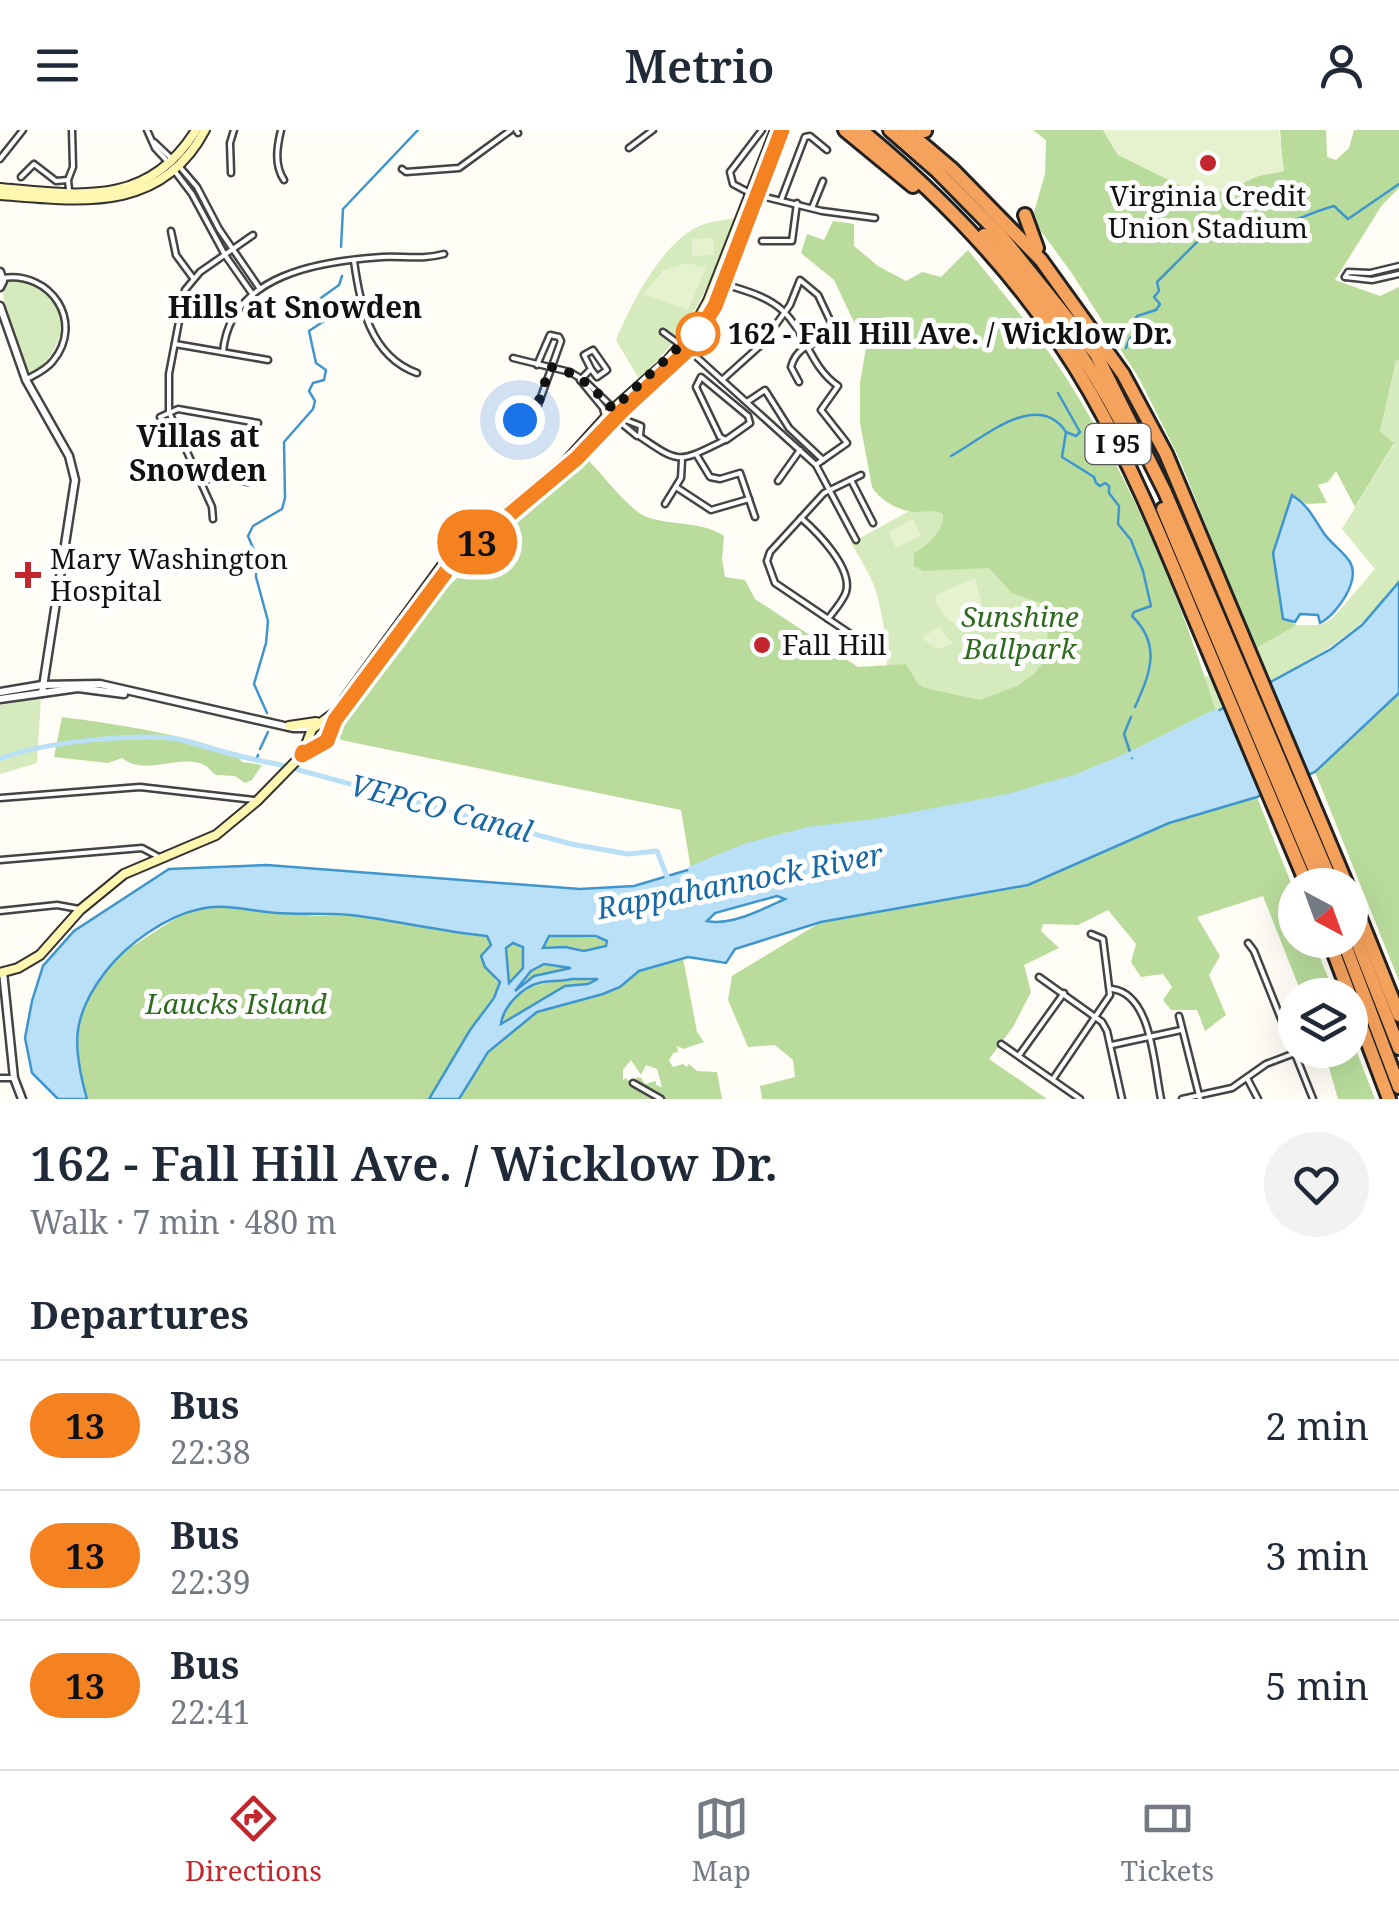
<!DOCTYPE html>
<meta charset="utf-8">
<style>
:root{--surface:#fff;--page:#f2f2f3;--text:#1f2937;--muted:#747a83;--line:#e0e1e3;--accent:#c4262e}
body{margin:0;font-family:"Noto Serif",serif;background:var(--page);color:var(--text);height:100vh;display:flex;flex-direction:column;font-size:38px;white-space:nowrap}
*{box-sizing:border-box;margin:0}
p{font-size:32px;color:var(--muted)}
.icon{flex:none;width:55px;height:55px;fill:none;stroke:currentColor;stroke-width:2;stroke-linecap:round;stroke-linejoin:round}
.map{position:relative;height:969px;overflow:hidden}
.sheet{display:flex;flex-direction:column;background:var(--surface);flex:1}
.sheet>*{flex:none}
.badge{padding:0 20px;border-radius:32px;font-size:35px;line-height:65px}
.needle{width:65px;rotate:139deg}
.buttons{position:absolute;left:1278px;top:738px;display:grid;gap:20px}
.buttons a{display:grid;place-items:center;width:90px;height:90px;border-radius:50%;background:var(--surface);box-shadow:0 10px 40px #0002;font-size:50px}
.you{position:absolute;width:50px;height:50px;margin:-25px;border:8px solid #fff;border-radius:50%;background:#1a73e8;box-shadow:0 0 0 15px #1a73e833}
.map>.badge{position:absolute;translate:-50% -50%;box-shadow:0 0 0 5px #fff}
h2{padding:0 30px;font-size:38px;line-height:90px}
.round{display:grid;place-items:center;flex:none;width:105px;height:105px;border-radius:52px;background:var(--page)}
.summary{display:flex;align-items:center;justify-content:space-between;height:170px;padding:0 30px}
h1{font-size:48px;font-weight:600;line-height:75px}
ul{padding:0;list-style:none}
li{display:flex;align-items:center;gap:30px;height:130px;padding:0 30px;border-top:2px solid var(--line)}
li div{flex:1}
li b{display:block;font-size:38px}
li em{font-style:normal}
li .badge{min-width:110px;font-weight:700;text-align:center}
header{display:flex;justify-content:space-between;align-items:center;height:130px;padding:0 30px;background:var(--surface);font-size:45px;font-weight:600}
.tabs{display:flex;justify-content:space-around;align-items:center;height:140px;border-top:2px solid var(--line);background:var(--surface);font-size:28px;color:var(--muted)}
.tabs a{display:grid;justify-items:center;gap:5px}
.tabs .on{color:var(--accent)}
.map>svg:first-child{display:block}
.green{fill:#d5ebbd}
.forest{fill:#b9dc9c;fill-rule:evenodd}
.pitch{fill:#e6f2cf}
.water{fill:#b9e0f7;stroke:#3f96cf;stroke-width:2.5;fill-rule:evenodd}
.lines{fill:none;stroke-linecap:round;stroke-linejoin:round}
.stream{stroke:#3f96cf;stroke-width:2.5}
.canal{stroke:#b9e0f7;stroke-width:5}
.river{stroke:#b9e0f7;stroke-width:6}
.minor-casing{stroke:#444;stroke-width:9}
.tertiary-casing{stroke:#444;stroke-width:11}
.secondary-casing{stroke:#333;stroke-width:12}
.motorway-casing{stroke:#222;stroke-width:18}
.minor{stroke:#fff;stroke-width:4}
.tertiary{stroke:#fff;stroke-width:6}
.secondary{stroke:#fff6b0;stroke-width:8}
.motorway{stroke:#f5a25d;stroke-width:12}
.line-casing{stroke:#fff;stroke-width:22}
.line{stroke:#f58220;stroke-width:15}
.walk{stroke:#111;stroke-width:10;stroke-dasharray:0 18}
.poi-dot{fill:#c4262e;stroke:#fff;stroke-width:4}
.stop-dot{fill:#fff;stroke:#f58220;stroke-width:5}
.labels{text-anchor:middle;stroke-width:10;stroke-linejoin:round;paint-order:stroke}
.shield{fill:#fff;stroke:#585858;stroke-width:2.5}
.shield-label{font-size:25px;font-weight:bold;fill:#111}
.poi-label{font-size:28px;fill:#111;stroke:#fff;text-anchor:start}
.stop-label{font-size:28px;font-weight:bold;fill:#111;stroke:#fff;text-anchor:start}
.park-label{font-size:28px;font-style:italic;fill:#2f6b1f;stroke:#fff}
.neighbourhood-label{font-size:30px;font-weight:bold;fill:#111;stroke:#fff}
.water-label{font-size:30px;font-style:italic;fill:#1768a6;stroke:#fff}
</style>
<header><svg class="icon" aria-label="menu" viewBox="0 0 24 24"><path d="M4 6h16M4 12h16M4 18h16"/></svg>Metrio<svg class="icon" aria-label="person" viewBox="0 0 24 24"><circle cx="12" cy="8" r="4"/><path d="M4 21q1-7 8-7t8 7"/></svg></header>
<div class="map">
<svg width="1399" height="969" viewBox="0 0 1399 969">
<rect width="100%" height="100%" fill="#fffdf5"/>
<g class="green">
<path d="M735,88C708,158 695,196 639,249L616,210C631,174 664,108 704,94C713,91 725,90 735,88Z"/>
<path d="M18,148C25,151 34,152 41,156C78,179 60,225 32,244C13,227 8,185 2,160L10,149Z"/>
<path d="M1399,230V452C1361,505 1307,532 1251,562C1194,594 1137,622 1077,647L691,739L685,700L882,650C886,588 894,523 876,462C871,445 860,429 851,413L937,366L1191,555L1297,495H1320L1332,489L1375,439L1342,399L1394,314L1380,303L1396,231Z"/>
<path d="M41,568L37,633L0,644V575Z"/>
</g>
<g class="forest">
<path d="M1033,0H1103L1118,25L1225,61L1258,46L1283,41L1280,0H1326L1327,27L1336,30L1349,18L1354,0H1399V58L1382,75L1335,150L1380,166L1399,157V230L1396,231L1380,302L1394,313L1355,377L1336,341L1328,352L1318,355L1327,373L1306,374L1292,366L1273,423L1283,489L1297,495L1255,519L1179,328L1140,250L1071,142L1032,89L1045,44L1046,10Z"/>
<path d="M833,91L854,94V116L878,136L906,151L922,142L941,147L968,120C1003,164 1041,207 1070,254C1133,354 1181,469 1216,582L1130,625L1077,647L1008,667L882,691L808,700L744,717L691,739L681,680L341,610L337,603L407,513L433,472L479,426L589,331C603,345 630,381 647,387C672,396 703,391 724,406L722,429L725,447L745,450L755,469L858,537L906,534L918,554L925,558L980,570L1019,555L1035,543L1045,530L1050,481L1043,474L1012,463L989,438L923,441L914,436V423C928,416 945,399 943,384C933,379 928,382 917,382C901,382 880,371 872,357L860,293V252L866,218L834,150L801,123L807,104L824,110Z"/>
<path d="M1399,563V851L1315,642Z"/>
<path d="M62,587C94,591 228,609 242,632L262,635L252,650L245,653L235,646L216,645C211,642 209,637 204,635C181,623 145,647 122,628L108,633L54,627Z"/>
<path d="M1257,667L1295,763V810H1313L1335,865H1302L1263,766L1197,787L1220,826L1209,845L1226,885L1205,901L1197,880H1171L1163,870L1172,857L1163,844L1141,847L1131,832L1136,814L1108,780L1078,795L1043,794L1041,801L1059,818L1024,835L1031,862L1013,897L989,929L1047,969H762L760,956L795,947L793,930L775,915L748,917L728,870L732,846L821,792L1028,755L1169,693Z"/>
<path d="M224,776L317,786L353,785L487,805L492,815L482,827L496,851H501L494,868L470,900L429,969H87L74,913L80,884L100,849L119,825L179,786L200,778Z"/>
<path d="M549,806L605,808L606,816L584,821L565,817L542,818Z"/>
<path d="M513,812L523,817V838L509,853L506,817Z"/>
<path d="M683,828L697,902L704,912L683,919L677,916L678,922L673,923L669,931L673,937L683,934L687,937L689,934L697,941L717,942L722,969H460L488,922L537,882L620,857L638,841ZM631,930L641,945L646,935L657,939L662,957L656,955V951L645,954L641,948L637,947L634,954L625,948L623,951V940Z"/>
<path d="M544,834L574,838L535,846L515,861L531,841Z"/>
<path d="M599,848L588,854L565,856L500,895C507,849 564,849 599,848Z"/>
<path d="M1350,904L1375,969H1338L1324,920H1350Z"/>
</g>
<g class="pitch">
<path d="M1103,0H1279L1284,41L1258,46L1225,61L1195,63L1118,25Z"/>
<path d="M713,108L714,125L692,126V109Z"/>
<path d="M687,133L706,138L688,180L643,164L664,140Z"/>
<path d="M913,389L921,406L896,418L888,402Z"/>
<path d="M975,448L982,475L980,488L955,495L944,485L935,471L937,464Z"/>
<path d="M939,497L953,514L937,519L922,508Z"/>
</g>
<g class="water">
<path d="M1292,365C1308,375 1313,387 1323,402C1330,413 1344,422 1350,432C1361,451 1336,485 1320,493L1318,485L1300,484L1295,492L1283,489L1273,423Z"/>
<path d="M1399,452V563L1315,642L1257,667L1169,693L1028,755L821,792L735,819L726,833L688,827L639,841L620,857L603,864L537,882L488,922L459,969H429L470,900L494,868L500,852L485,837L481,826L491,815L487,806C444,802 402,792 359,786C332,782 303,785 276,783C251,781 224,773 200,779C166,786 127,814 106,841C71,886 72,916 87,969H58L32,943L25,908L32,871L43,836L74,801L169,739L267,735L580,759L634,756L691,739L744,717L808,700L882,691L1008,667L1077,647L1130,625L1216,582L1331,519L1362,495ZM777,766L785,769C763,779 731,796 707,791L715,783ZM549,806H596L607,811L606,816L584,821L565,817L543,818ZM513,813L523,817V838L509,853L506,818ZM544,834L571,838L534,846L515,861L531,841ZM572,849H598L588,854L565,856L501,894C503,877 522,857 539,853C549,850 559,852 572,849Z"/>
</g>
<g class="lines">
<g class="stream">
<path d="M341,117L343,79L418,0"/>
<path d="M1126,218L1130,208L1137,203L1134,192L1137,186L1156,180L1160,174L1154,167L1159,161L1157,152L1201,108L1210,111L1213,104C1224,103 1235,107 1246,105C1277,101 1304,84 1334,76L1348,89L1399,54"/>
<path d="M1058,263L1080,302L1076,306L1066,302L1062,327L1094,347L1096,353L1100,356L1105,353L1109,356V363L1119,376L1118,394L1131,410L1143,441L1151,476L1134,482L1132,486C1162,515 1150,544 1135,577"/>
<path d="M951,326C981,310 1037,258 1066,302"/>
<path d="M267,583L254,554L266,513L268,491L256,447V425L248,406L253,396L282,379L285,368L284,312L313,279L315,271L309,261L313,253L324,250L326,240L316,233L309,201L324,191L336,189L331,176L318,174V170L339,155L342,146"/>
<path d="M1131,587L1124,604L1132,628"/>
<path d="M260,619L268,602"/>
<path d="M256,631L258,625"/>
</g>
<path class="canal" d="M0,629C34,613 151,600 186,611C216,620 246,629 277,634L571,714L628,724L657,721L668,749"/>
<path class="river" d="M691,739L744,717L808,700L882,691L1008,667L1077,647L1130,625L1216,582"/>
<defs>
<g id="minor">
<path d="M147,0L155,18L167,31"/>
<path d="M281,0C277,17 274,35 284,50"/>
<path d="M516,0L518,3"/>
<path d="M154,12L172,29"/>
<path d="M629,18L653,0"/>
<path d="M0,29L23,0"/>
<path d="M179,36L197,57L219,99L260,159"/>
<path d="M173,39L192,64L225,125L253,165"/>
<path d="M402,39L406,42L459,38L511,0"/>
<path d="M231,43L230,13L234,0"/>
<path d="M21,47L34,34L56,51L68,50"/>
<path d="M69,60L68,50L73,37L72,0"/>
<path d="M748,62L733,54L730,42L762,0"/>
<path d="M757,65L822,81L875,88"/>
<path d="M781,70L805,7L810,6L827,20"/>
<path d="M812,78L823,51"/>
<path d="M171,101L176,125L193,148"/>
<path d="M762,111H792L797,73"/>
<path d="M354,131C360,175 370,226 417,243"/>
<path d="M1345,147L1348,142L1370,143L1399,136"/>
<path d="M1345,147L1372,150L1399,144"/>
<path d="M3,148C51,141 85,192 53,231C46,240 36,244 27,249"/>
<path d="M724,154C743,160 767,166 782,180C806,202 810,237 838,256L821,280L847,313L817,334"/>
<path d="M663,202L682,216"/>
<path d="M175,214L268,230"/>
<path d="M690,221L816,335L856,410"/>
<path d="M223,222C230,144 321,131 382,127C404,126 422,130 444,124"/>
<path d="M513,228L570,242L585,251L613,278"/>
<path d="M537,235L550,205L559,207L561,211L531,295L521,292L526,272L538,274"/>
<path d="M701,247L748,286L750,293L726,310L720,307L696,257Z"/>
<path d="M580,250L591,239L584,225L593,220L607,240L597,247L591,239"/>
<path d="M580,250L603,278L605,286"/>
<path d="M722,250L762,214L790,175L800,150L818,165L835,201L832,207C814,214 797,215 791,237L799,252"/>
<path d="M747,272L765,260L789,298L823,330"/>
<path d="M623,279L628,291L641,296L640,305"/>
<path d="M160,287L178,279L258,293"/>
<path d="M615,288L637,306"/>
<path d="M639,306C680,334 678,333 723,311"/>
<path d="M696,324L710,347L720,349L740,343L755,387"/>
<path d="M851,350L873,393"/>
<path d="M778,351L800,320"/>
<path d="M201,352L215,346L248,352"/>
<path d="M676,357L711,380L749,369"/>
<path d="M665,374L681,348L682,330"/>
<path d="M801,388C817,402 853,438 846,462C843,471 834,481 828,489"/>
<path d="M213,389L212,377L169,282V244L185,160L200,142L253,105"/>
<path d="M858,505H852L775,453L767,431L770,422L824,363L861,345"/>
<path d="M0,668L140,657L254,670"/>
<path d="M0,730L142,718L157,726"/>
<path d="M0,781L57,775L79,779"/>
<path d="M1248,813L1254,821L1313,969"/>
<path d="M1039,847L1102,892L1107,901L1122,969"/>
<path d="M1112,859C1152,864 1154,936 1161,969"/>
<path d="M1179,886L1200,969"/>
<path d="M1001,914L1080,969"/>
<path d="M1112,915L1181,900"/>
<path d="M1020,924L1064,863"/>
<path d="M0,948H14"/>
<path d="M1247,948L1258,969"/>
<path d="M1053,949L1110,865L1103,809L1091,804"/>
<path d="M633,953L661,969"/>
<path d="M1182,969L1232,958L1266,934L1295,923"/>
</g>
<g id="tertiary">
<path d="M0,142L3,151L0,157"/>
<path d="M0,176L26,250L69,326L75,350L42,563"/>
<path d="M0,562L42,555L100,554L293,598H313"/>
<path d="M0,569L78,558L124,564"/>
<path d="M3,842L14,948L22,969"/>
</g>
<g id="secondary">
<path d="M0,58C79,65 148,78 196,0"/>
<path d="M0,65C79,71 161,84 205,0"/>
<path d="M345,568L443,434L565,332L613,279L666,232L688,207L708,171L775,0"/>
<path d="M289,596L316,592"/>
<path d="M304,620L312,599L334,583"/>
<path d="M0,843L18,838L40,825L80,780L124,744L216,705L257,671L302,625L326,612L335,590L445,442L576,329L623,279L687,220L715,176L782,0"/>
</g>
<g id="motorway">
<path d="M845,0L913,56"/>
<path d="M861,0C950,73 1032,161 1090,262C1130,332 1161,407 1192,482C1231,573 1269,664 1307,755"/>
<path d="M890,0L937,41L1002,107L1096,224L1165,362L1333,755"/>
<path d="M906,0L952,39L1041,130L1123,244L1166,324L1347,755"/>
<path d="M922,0L925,1"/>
<path d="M1025,85L1037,118"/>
<path d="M984,105C1045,168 1095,237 1133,316"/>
<path d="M1163,379L1321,755"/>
<path d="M1350,763L1399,885"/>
<path d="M1350,794L1399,918"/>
<path d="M1329,810L1389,969"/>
<path d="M1343,810L1399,957"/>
</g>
</defs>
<use href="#minor" class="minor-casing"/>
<use href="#tertiary" class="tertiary-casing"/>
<use href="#secondary" class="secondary-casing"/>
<use href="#motorway" class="motorway-casing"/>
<use href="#minor" class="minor"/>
<use href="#tertiary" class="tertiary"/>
<use href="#secondary" class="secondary"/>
<use href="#motorway" class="motorway"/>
</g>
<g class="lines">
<defs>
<path id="line" d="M303,622L302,625L327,611L335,590L454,431L576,329L623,280L688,220L715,176L782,0"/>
</defs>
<use href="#line" class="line-casing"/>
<use href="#line" class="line"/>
<path class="walk" d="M520,290L526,272L538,274L550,237C578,241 594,260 613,279L681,215L688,220L698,204"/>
</g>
<g class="poi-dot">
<circle cx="1208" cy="33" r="10"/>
<path d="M23 430h10v10h10v10h-10v10h-10v-10h-10v-10h10z"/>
<circle cx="762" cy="515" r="10"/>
</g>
<circle class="stop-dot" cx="698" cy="204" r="20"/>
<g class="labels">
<rect class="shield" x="1085.5" y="294" width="65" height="40" rx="8"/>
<g class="shield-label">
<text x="1118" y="323">I 95</text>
</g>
<g class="poi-label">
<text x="1208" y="76" text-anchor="middle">Virginia Credit<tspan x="1208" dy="32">Union Stadium</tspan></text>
<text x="50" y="439">Mary Washington<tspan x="50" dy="32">Hospital</tspan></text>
<text x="782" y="525">Fall Hill</text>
</g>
<g class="stop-label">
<text x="728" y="214">162 - Fall Hill Ave. / Wicklow Dr.</text>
</g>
<g class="park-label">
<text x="1020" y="497">Sunshine<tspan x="1020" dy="32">Ballpark</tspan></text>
<text x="236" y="884">Laucks Island</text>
</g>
<g class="neighbourhood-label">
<text x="295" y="188">Hills at Snowden</text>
<text x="198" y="317">Villas at<tspan x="198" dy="34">Snowden</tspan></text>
</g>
<g class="water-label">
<text transform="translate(441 679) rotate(15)" y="10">VEPCO Canal</text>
<text transform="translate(740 752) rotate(-11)" y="10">Rappahannock River</text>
</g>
</g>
</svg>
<div class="buttons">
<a><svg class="needle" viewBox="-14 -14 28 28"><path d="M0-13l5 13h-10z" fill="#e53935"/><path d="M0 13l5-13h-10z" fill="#747a83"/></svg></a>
<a><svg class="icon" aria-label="layers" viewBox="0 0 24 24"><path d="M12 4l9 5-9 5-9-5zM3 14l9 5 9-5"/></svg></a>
</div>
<div class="you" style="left:520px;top:290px"></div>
<b class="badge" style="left:477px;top:412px;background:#f58220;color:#111">13</b>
</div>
<section class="sheet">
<div class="summary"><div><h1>162 - Fall Hill Ave. / Wicklow Dr.</h1><p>Walk · 7 min · 480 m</p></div><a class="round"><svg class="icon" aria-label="heart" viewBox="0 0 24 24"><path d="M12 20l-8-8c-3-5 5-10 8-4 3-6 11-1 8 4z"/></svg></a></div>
<h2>Departures</h2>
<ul>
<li><span class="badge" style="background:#f58220;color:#111">13</span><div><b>Bus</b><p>22:38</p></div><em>2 min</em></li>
<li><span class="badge" style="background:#f58220;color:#111">13</span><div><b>Bus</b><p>22:39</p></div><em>3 min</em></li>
<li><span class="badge" style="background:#f58220;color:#111">13</span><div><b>Bus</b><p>22:41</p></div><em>5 min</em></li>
</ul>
</section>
<nav class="tabs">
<a class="on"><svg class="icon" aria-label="directions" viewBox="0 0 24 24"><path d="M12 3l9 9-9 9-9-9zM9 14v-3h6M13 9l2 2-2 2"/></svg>Directions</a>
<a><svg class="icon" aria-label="map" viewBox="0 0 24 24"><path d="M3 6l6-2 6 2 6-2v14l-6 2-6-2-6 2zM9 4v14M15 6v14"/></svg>Map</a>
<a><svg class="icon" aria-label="tickets" viewBox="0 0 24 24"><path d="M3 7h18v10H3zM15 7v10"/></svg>Tickets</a>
</nav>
